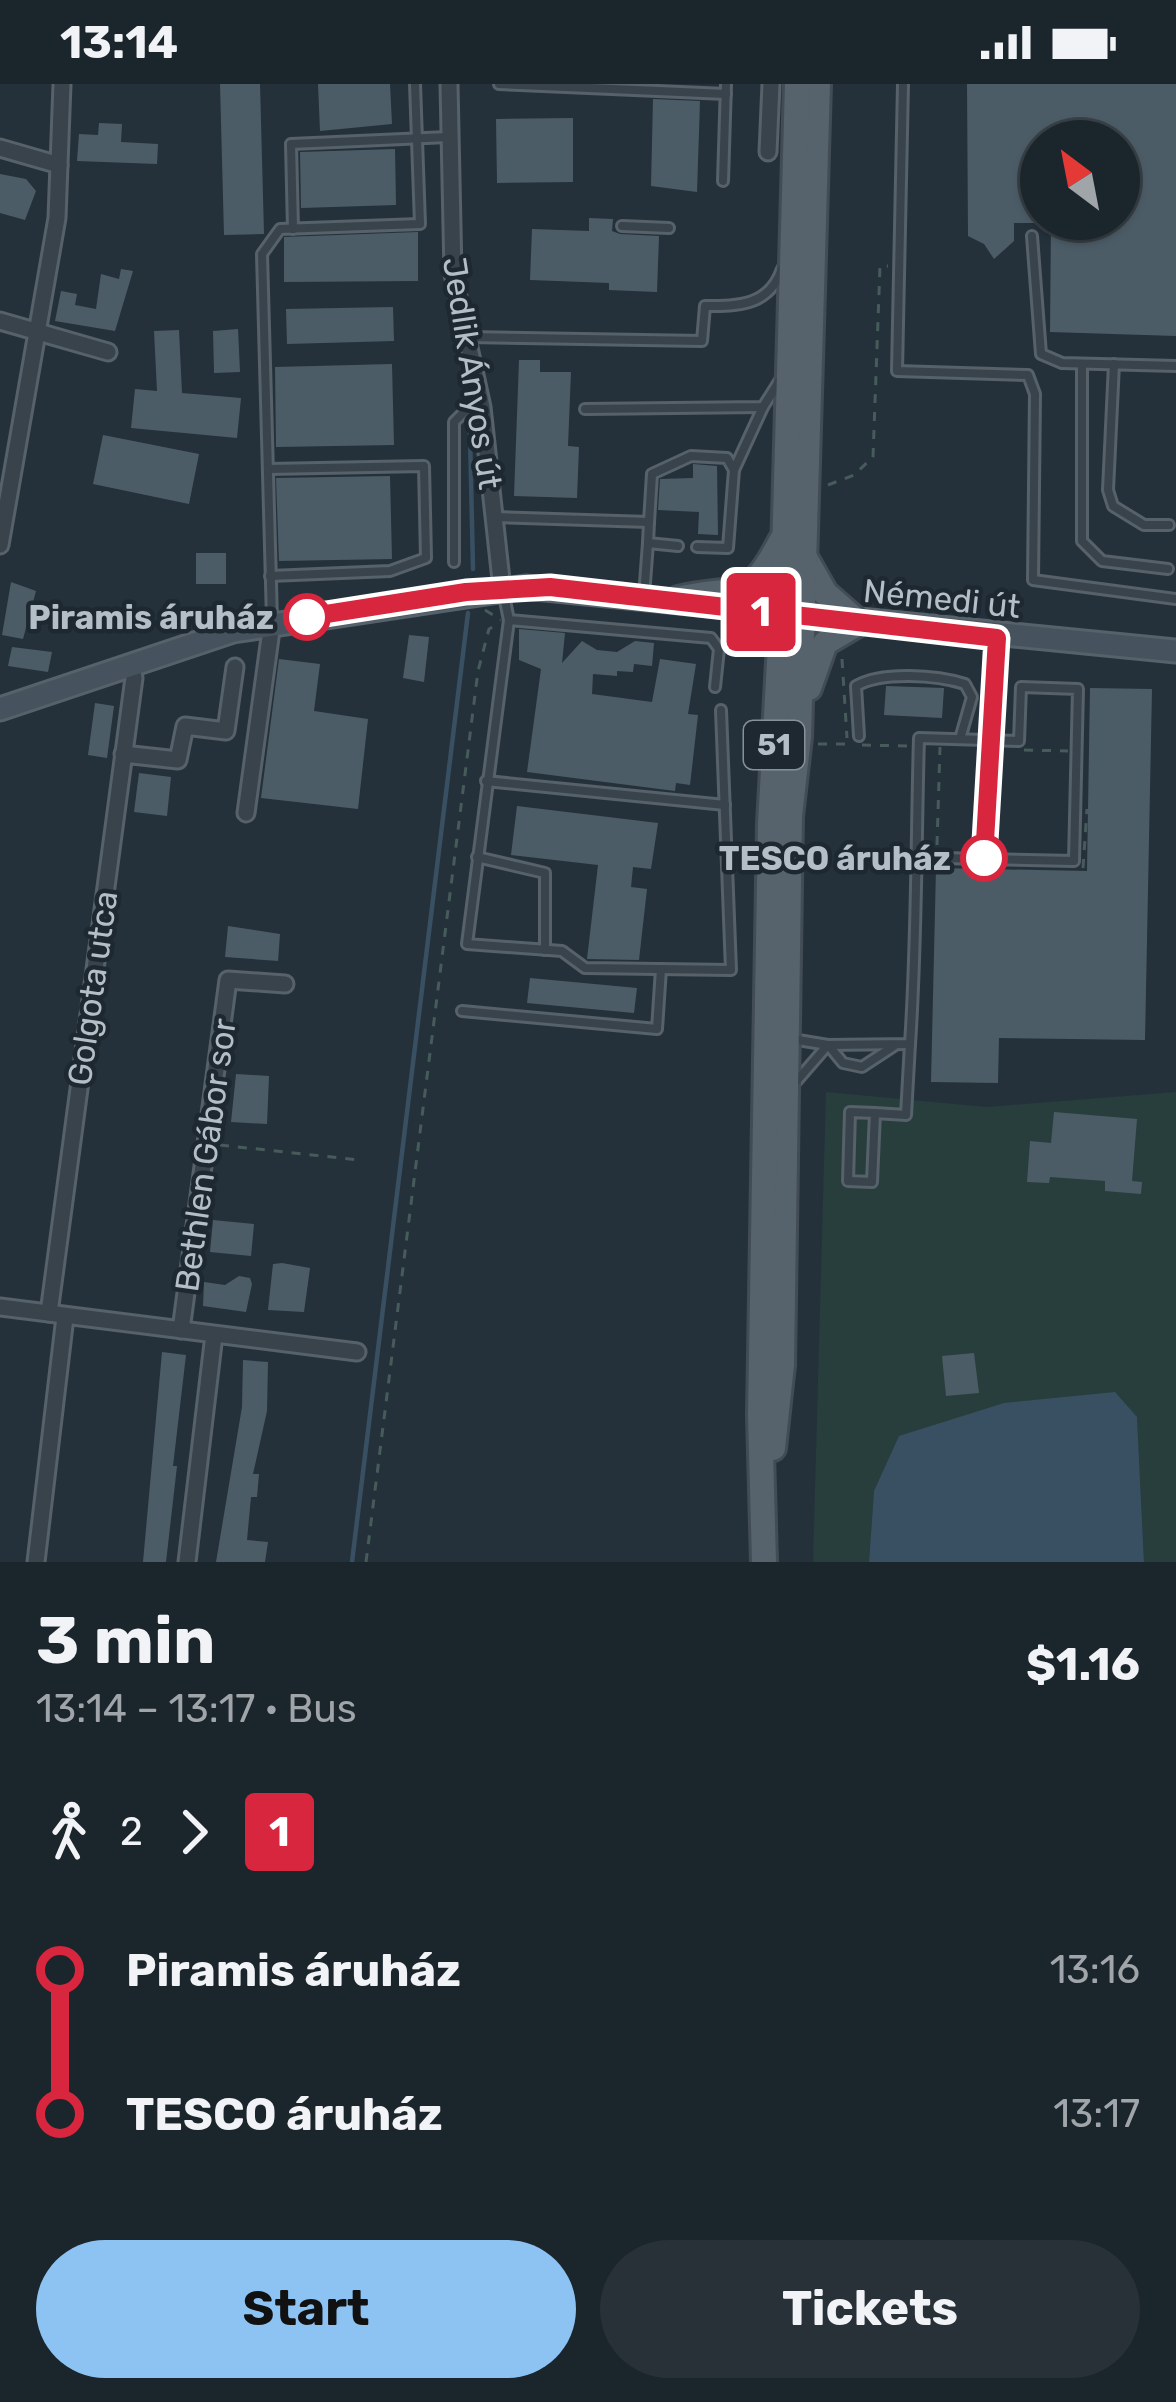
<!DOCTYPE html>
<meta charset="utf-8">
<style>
:root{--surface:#1b252c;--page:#283138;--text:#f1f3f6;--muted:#a0a5a9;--line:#394248;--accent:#8cc3f3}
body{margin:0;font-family:Rubik,sans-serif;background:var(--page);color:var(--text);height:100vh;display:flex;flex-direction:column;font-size:45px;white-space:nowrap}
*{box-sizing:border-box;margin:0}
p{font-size:39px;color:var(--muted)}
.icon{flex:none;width:66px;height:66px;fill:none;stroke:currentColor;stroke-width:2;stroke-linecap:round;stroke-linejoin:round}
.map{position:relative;height:1478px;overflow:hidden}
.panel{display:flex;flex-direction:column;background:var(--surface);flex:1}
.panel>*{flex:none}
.badge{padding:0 24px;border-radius:9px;font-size:42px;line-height:78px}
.needle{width:78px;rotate:328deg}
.fabs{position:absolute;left:1020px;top:36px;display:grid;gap:24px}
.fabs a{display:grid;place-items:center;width:120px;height:120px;border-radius:50%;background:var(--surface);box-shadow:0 3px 9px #0004,0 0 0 3px var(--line);font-size:60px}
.map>.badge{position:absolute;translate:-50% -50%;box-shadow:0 0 0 6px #fff}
.legs{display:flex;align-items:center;gap:18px;height:132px;padding:0 36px;font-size:39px}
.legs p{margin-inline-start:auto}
.summary{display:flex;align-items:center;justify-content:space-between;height:204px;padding:0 36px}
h1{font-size:66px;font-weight:700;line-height:90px}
.cta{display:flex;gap:24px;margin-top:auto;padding:24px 36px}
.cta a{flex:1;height:138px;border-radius:72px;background:var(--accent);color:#111;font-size:48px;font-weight:700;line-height:138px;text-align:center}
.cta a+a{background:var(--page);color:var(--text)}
ul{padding:0 36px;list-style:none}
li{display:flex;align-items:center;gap:42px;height:144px;font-size:45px}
li i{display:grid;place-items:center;width:18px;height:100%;margin:0 15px;background:currentColor}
li i::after{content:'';width:30px;height:30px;margin:-15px;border:9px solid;border-radius:50%;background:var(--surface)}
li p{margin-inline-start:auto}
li:first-child i{background:linear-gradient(#0000 50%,currentColor 0)}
li:last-child i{background:linear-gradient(currentColor 50%,#0000 0)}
.status{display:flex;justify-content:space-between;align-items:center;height:84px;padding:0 60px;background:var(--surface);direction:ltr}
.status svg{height:33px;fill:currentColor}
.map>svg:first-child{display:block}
.green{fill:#273e3d}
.water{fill:#395062}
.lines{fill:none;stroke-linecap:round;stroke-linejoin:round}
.stream{stroke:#395062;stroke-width:4.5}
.building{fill:#4c5c67}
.service-casing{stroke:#56616a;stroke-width:14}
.minor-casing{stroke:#56616a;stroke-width:21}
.secondary-casing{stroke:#56616a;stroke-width:27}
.primary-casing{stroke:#414c55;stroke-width:30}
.path{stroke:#465b5a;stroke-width:3;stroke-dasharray:9 9;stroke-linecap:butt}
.service{stroke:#38434c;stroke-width:8}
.minor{stroke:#38434c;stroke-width:15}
.secondary{stroke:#46535e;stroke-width:21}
.primary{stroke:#56626c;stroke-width:24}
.line-1-casing{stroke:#fff;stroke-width:27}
.line-1{stroke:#d7263d;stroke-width:18}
.stop-1-dot{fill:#fff;stroke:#d7263d;stroke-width:6}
.labels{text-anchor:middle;stroke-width:9;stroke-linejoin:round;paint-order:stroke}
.shield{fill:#1d2831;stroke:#86919a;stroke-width:3}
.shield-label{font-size:30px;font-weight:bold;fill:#b3bec7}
.street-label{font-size:33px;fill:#b3bec7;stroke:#1d2831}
.stop-label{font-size:33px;font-weight:bold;fill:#b3bec7;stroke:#1d2831;text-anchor:end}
</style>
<div class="status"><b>13:14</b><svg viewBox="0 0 49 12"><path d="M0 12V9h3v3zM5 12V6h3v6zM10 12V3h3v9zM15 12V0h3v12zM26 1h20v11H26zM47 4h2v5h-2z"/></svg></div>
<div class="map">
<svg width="1176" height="1478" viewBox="0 0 1176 1478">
<rect width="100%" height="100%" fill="#24313b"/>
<path class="green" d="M826,1008L986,1023L1176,1008V1478H1144L1137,1333L874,1407L869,1478H813Z"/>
<path class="water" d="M1115,1308L1137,1333L1144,1478H869L874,1407L899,1352L1004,1319Z"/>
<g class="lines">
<g class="stream">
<path d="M470,349L473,485"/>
<path d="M352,1478L468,529"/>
</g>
</g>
<g class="building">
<path d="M220,0H260L264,150L224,151Z"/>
<path d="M318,0H390L392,40L320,47Z"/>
<path d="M967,0H1176V252L1050,248L1051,135H1119V57H1041V139H1014V157L994,175L984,160L968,152Z"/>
<path d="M653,15L700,17L697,108L651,102Z"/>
<path d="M573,34V98L497,99L496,35Z"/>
<path d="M99,39L122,40L121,58L158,60L157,80L77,77L79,50L98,51Z"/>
<path d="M395,65L396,121L301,124L300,68Z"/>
<path d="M0,90L26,95L36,107L25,136L0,129Z"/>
<path d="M589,134L613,135L612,147L620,150L659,152L657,208L609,206V199L530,196L532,145L589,147Z"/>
<path d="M418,148V197L284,198V153Z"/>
<path d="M121,185L133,187L115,247L55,237L61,207L77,210L75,221L96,225L101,190L119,195Z"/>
<path d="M393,223L394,257L287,260L286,225Z"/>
<path d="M238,245L240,288L214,289L213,247Z"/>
<path d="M179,246L182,309L241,314L237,354L131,344L135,305L157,307L154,247Z"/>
<path d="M519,276H540V288H571L568,362L579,363L577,414L514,412Z"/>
<path d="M392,280L394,361L276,363L275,283Z"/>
<path d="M103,351L199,370L189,420L93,400Z"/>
<path d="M693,380L717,382L718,451L698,450L699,428L658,426L660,395L693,394Z"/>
<path d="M390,392L392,475L279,477L276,394Z"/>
<rect x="196" y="469" width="30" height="31"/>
<path d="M11,498L36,507L23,555L2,551Z"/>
<path d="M519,545L565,549L562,579L582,557L597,566L617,568L635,557L654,559L652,582L634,580L633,588L617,587V592L593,590L592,610L652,618L660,575L696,580L688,630L698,631L690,701L676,699L675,707L527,688L541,585L519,576Z"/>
<path d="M409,551L429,553L424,598L403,594Z"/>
<path d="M12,563L52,568L48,588L8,582Z"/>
<path d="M279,575L320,580L314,627L368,635L358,725L261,714Z"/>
<path d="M886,602L944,604L942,634L884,631Z"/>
<path d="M1090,604L1152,605L1145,956L999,954L998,999L931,998L936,784L1087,787Z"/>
<path d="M95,619L114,622L107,674L88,671Z"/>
<path d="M139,689L171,693L167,732L134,728Z"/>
<path d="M517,722L658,739L651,785L633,783L631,803L647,805L639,876L587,875L598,781L511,771Z"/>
<path d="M228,842L280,850L278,877L225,873Z"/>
<path d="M530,894L637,904L634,929L527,919Z"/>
<path d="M236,990L269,992L267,1040L231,1038Z"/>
<path d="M1054,1028L1137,1035L1132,1097L1142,1098L1141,1110L1105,1107V1097L1050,1093L1049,1099L1027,1098L1030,1057L1051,1059Z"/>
<path d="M213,1136L254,1140L251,1172L210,1168Z"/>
<path d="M282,1179L310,1184L304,1228L268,1226L273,1180Z"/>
<path d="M239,1192L250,1194L252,1200L246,1228L203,1222L204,1198L225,1201Z"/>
<path d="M162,1268L186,1271L173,1382H177L166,1478H143Z"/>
<path d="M974,1269L979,1309L946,1312L942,1272Z"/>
<path d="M243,1276L268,1278L267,1327L253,1390H259L257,1413H251L247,1456L268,1458L265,1478H216L242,1323Z"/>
</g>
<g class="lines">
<defs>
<g id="service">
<path d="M499,0L726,10"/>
<path d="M903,0L897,287L1028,291L1035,310L1033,496L1176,515"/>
<path d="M723,97L726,0"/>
<path d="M622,142L669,144"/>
<path d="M293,145L291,60L448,53"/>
<path d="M1032,152L1041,270L1062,279L1176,282"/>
<path d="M468,253L702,257L705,222C739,222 769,222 782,185"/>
<path d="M1082,280V457L1102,477L1168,485"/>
<path d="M1114,280L1108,406L1113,422L1144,441H1169"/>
<path d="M585,325L763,323L782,293"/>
<path d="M268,385L424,382L426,474L390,487L270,492"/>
<path d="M734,386L763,323"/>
<path d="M496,433L649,438L652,390L691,372L727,374L734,386L728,464L697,463"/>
<path d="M649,438L648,459L678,462"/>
<path d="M454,478V338L468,324L481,323"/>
<path d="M504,512L509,536L711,554L719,565L715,603"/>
<path d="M644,512L648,459"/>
<path d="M272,536L262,170L280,145L420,140L415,0"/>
<path d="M509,536L467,860L562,867L585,884L731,886L721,626"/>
<path d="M859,652L856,602C882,587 937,591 965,600L972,613L960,655"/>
<path d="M486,697L725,721"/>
<path d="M477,773L545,789V866"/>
<path d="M984,774L997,555"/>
<path d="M462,927L657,945L661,885"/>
<path d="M792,955L828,961L910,960C917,858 916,755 919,654L1019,657L1021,603L1078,605L1074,777L855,772"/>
<path d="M829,962L843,979L862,983L894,962"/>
<path d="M794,1000L827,962"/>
<path d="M875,1029L850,1028L848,1097L872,1098L875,1029L906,1031L910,960"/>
</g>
<g id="minor">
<path d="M449,0L453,190L482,323L502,505"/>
<path d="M0,64L59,81"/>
<path d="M768,68L771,0"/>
<path d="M0,237L108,268"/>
<path d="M0,461L57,134L62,0"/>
<path d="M123,670L178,676L185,642L226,647L235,583"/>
<path d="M246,729L272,539"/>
<path d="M0,1223L357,1268"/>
<path d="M49,1229L134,594L131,579"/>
<path d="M181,1246L228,896L285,900"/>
<path d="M36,1478L65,1233"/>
<path d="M187,1478L214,1251"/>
</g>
<path id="secondary" d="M0,625L233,547L525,503L1176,567"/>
<g id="primary">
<path d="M804,472L825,509L859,539L825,559L809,604"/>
<path d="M678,515C743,500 747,522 781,457"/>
<path d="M773,1364L782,1281L790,732L799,653L818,0"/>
<path d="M764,1478L760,1331L770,740L783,506L797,0"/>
</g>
</defs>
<use href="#service" class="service-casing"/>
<use href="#minor" class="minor-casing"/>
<use href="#secondary" class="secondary-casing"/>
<use href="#primary" class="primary-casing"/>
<g class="path">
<path d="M828,401L854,391L873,373L880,182H888"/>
<path d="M485,526L501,536"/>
<path d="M728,564L764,553"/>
<path d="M842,575L847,654"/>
<path d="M818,660H853"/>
<path d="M862,661L907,662"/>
<path d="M1024,666L1068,667"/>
<path d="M937,761L940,663"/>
<path d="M1083,784L1087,725"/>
<path d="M220,1061L359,1076"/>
<path d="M366,1478L478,587L489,545L498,540"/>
</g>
<use href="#service" class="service"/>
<use href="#minor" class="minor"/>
<use href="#secondary" class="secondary"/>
<use href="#primary" class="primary"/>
</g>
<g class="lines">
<defs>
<path id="line-1" d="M307,533L466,508L550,503L997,554L984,774"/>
</defs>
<use href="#line-1" class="line-1-casing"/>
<use href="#line-1" class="line-1"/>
</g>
<g class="stop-1-dot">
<circle cx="307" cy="533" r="21"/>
<circle cx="984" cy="774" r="21"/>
</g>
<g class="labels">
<rect class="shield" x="744" y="637" width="60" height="48" rx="9"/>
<g class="shield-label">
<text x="774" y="671">51</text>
</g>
<g class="street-label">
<text transform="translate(473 289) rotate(81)" y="12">Jedlik Ányos út</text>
<text transform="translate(942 514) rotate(6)" y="12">Némedi út</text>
<text transform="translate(92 904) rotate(-82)" y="12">Golgota utca</text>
<text transform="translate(205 1071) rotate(-82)" y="12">Bethlen Gábor sor</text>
</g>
<g class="stop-label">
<text x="274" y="545">Piramis áruház</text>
<text x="951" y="786">TESCO áruház</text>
</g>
</g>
</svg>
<div class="fabs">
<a><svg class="needle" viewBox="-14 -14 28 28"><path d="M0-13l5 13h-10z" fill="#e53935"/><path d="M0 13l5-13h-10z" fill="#a0a5a9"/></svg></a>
</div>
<b class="badge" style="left:761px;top:528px;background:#d7263d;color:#fff">1</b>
</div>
<section class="panel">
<div class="summary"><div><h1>3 min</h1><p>13:14 – 13:17 · Bus</p></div><b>$1.16</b></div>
<div class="legs"><svg class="icon" aria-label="walk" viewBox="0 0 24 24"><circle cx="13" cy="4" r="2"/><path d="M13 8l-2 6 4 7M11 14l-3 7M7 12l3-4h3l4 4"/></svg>2<svg class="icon" aria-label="forward" viewBox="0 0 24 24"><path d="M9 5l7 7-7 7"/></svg><b class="badge" style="background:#d7263d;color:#fff">1</b></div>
<ul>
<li><i style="color:#d7263d"></i><b>Piramis áruház</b><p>13:16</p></li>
<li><i style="color:#d7263d"></i><b>TESCO áruház</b><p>13:17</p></li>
</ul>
<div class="cta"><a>Start</a><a>Tickets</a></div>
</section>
